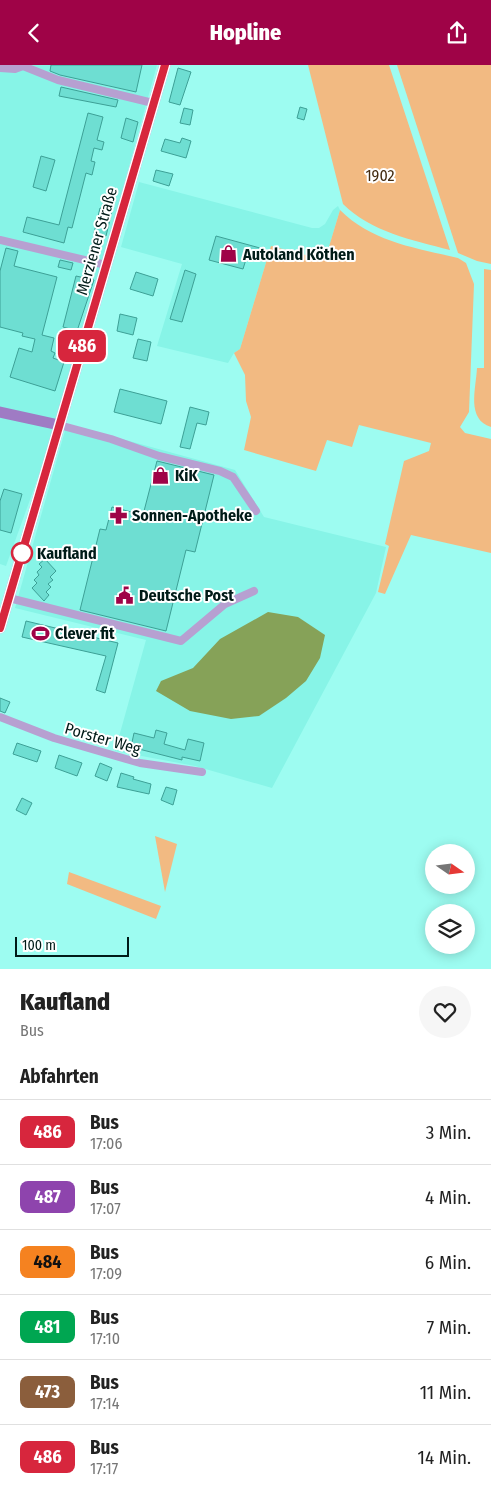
<!DOCTYPE html>
<html lang="de">
<meta charset="utf-8">
<style>
:root{--surface:#fff;--page:#f6f6f6;--text:#222;--muted:#767676;--line:#e0e0e0;--accent:#9f0347}
body{margin:0;font-family:"Fira Sans Condensed",sans-serif;background:var(--page);color:var(--text);height:100vh;display:flex;flex-direction:column;font-size:19px;white-space:nowrap}
*{box-sizing:border-box;margin:0}
p{font-size:16px;color:var(--muted)}
.icon{flex:none;width:28px;height:28px;fill:none;stroke:currentColor;stroke-width:2;stroke-linecap:round;stroke-linejoin:round}
.map{position:relative;height:904px;overflow:hidden}
.side{display:flex;flex-direction:column;background:var(--surface);flex:1}
.side>*{flex:none}
.badge{padding:0 10px;border-radius:8px;font-size:18px;line-height:32px}
.needle{width:32px;rotate:104deg}
.fabs{position:absolute;left:425px;top:779px;display:grid;gap:10px}
.fabs a{display:grid;place-items:center;width:50px;height:50px;border-radius:50%;background:var(--surface);box-shadow:0 2px 12px #0003;font-size:25px}
.scale{position:absolute;left:15px;bottom:12px;width:114px;box-sizing:border-box;padding-left:5px;border:2px solid #001b18;border-top:0;font-size:14px;line-height:18px;white-space:nowrap;color:#001b18;-webkit-text-stroke:4px #fff;paint-order:stroke}
.map>.badge{position:absolute;translate:-50% -50%;box-shadow:0 0 0 2px #fff}
h2{padding:0 20px;font-size:19px;line-height:45px}
.round{display:grid;place-items:center;flex:none;width:52px;height:52px;border-radius:26px;background:var(--page)}
.overview{display:flex;align-items:center;justify-content:space-between;height:85px;padding:0 20px}
h1{font-size:24px;font-weight:800;line-height:38px}
ul{padding:0;list-style:none}
li{display:flex;align-items:center;gap:15px;height:65px;padding:0 20px;border-top:1px solid var(--line)}
li div{flex:1}
li b{display:block;font-size:19px}
li em{font-style:normal}
li .badge{min-width:55px;font-weight:700;text-align:center}
header{display:flex;justify-content:space-between;align-items:center;height:65px;padding:0 20px;background:var(--accent);color:#fff;font-size:22px;font-weight:800}
.map>svg:first-child{display:block}
.built{fill:#87f4e7}
.green{fill:#f2ba82}
.water{fill:#86a258}
.building{fill:#6eded2;stroke:#3da096}
.lines{fill:none;stroke-linecap:round;stroke-linejoin:round}
.street{stroke:#b7a0d1;stroke-width:8}
.secondary{stroke:#9f7bc4;stroke-width:11}
.line-casing{stroke:#fff;stroke-width:11}
.line{stroke:#d7263d;stroke-width:8}
.stop-dot{fill:#fff;stroke:#d7263d;stroke-width:2.5}
.labels{text-anchor:middle;stroke-width:4;stroke-linejoin:round;paint-order:stroke}
.park-label{font-size:16px;fill:#452d12;stroke:#fff}
.street-label{font-size:16px;fill:#001b18;stroke:#fff}
.poi-label{font-size:16px;font-weight:bold;fill:#001b18;stroke:#fff;text-anchor:start}
.stop-label{font-size:16px;font-weight:bold;fill:#001b18;stroke:#fff;text-anchor:start}
</style>
<header><svg class="icon" aria-label="back" viewBox="0 0 24 24"><path d="M15 5l-7 7 7 7"/></svg>Hopline<svg class="icon" aria-label="share" viewBox="0 0 24 24"><path d="M12 15V3M7 8l5-5 5 5M5 13v7h14v-7"/></svg></header>
<div class="map">
<svg width="491" height="904" viewBox="0 0 491 904">
<rect width="100%" height="100%" fill="#9dfcf1"/>
<g class="built">
<path d="M0,0H157L60,352L6,501L0,499Z"/>
<path d="M139,117L312,163H319L325,159L333,145L338,141L340,145L325,195L271,181L240,284L234,288L228,298L157,281L182,199L121,182Z"/>
<path d="M66,362H78L235,405L264,452L386,482L376,528L272,723L195,701L115,686L146,575L15,543Z"/>
</g>
<g class="green">
<path d="M308,0H389L450,185C412,175 371,167 343,139Z"/>
<path d="M397,0H491V199L477,196L458,188Z"/>
<path d="M340,145C372,177 416,183 458,193L466,198L474,219L469,347L460,362L465,368L491,374V488L411,470L385,529L378,527L389,481L385,479L404,396L429,386L431,378L359,360L352,382L327,375L316,406L244,385L251,352L246,336L245,310L234,288L240,284L271,181L325,195Z"/>
<path d="M484,204L491,205V362C466,354 476,324 477,303H484Z"/>
<path d="M155,771L177,779L165,827Z"/>
<path d="M69,807L161,841L156,854L67,819Z"/>
</g>
<path class="water" d="M268,547L298,552L325,570L320,593L306,616L286,633L259,651L231,654L190,646L156,626L161,616L193,603L220,574Z"/>
<g class="building">
<path d="M51,0H142L136,27L60,10L50,6Z"/>
<path d="M178,3L191,7L180,40L169,37Z"/>
<path d="M61,22L118,35L116,42L59,31Z"/>
<path d="M300,42L307,44L304,55L297,53Z"/>
<path d="M184,43L193,45L190,60L180,58Z"/>
<path d="M88,48L103,52L97,75L104,77L102,85L94,83L91,96L95,97L92,110L86,108L72,163L68,162L64,178L23,167L27,152L59,160Z"/>
<path d="M126,53L138,57L133,77L121,73Z"/>
<path d="M182,73L191,76L186,93L161,86L165,74L180,78Z"/>
<path d="M41,91L55,95L46,126L33,122Z"/>
<path d="M156,105L173,109L169,121L153,116Z"/>
<path d="M100,143L112,146L106,171L94,168Z"/>
<path d="M216,171L260,183L258,190L248,188L243,204L209,195Z"/>
<path d="M6,183L18,186L14,201L57,212L42,270L54,273L51,286L55,288L53,293L64,297L55,326L10,312L19,283L32,287L35,274L22,271L23,268L0,262V206Z"/>
<path d="M60,195L73,198L71,205L58,202Z"/>
<path d="M185,205L196,209L182,257L170,254Z"/>
<path d="M136,207L158,214L153,231L130,224Z"/>
<path d="M76,211L94,215L77,266L63,262Z"/>
<path d="M120,249L137,253L133,270L117,266Z"/>
<path d="M138,274L151,277L147,296L133,293Z"/>
<path d="M120,324L167,336L161,359L114,347Z"/>
<path d="M190,342L209,347L206,360L197,358L190,384L180,382Z"/>
<path d="M157,396L214,410L195,487L186,485L166,566L80,545L100,464L106,465L112,442L143,450Z"/>
<path d="M4,424L22,429L11,468L0,465V436Z"/>
<path d="M45,494L56,506L50,512L53,515L48,519L51,522L46,527L49,530L44,536L32,523L37,518L34,515L39,510L37,507L42,502L39,499Z"/>
<path d="M26,556L118,578L105,628L96,625L106,591L22,572Z"/>
<path d="M0,633L10,637L5,648L0,646Z"/>
<path d="M156,665L167,668L164,679L185,685L188,674L204,678L200,696L182,692V695L131,682L134,668L154,673Z"/>
<path d="M17,678L41,686L37,697L13,689Z"/>
<path d="M59,690L82,698L77,711L55,703Z"/>
<path d="M100,698L112,703L107,716L95,711Z"/>
<path d="M121,708L134,712L133,714L151,719L149,729L117,722Z"/>
<path d="M166,722L177,725L173,740L161,735Z"/>
<path d="M22,733L32,738L26,750L16,745Z"/>
</g>
<g class="lines">
<g class="street">
<path d="M0,3L15,4L23,1L58,15L153,38"/>
<path d="M0,175L106,200"/>
<path d="M59,360L111,374L159,391L220,406L233,412L256,446"/>
<path d="M9,533L181,576L225,539L254,526"/>
<path d="M0,652L54,673L140,698L202,707"/>
</g>
<g class="secondary">
<path d="M0,347L59,360"/>
<path d="M0,563L165,0"/>
</g>
</g>
<g class="lines">
<defs>
<path id="line" d="M0,563L165,0"/>
</defs>
<use href="#line" class="line-casing"/>
<use href="#line" class="line"/>
</g>
<defs>
<symbol id="shop-bare" viewBox="-9 -9 18 18"><path d="M-5-2.5h2.3a2.7 3.5 0 0 1 5.4 0H5L5.5 6h-11ZM-1.5-2.5h3a1.5 2.3 0 0 0-3 0Z" fill="#9f0347" stroke="#fff" stroke-width="2.5" paint-order="stroke"/></symbol>
<symbol id="pharmacy-bare" viewBox="-9 -9 18 18"><path d="M-2-6h4v4h4v4h-4v4h-4v-4h-4v-4h4Z" fill="#9f0347" stroke="#fff" stroke-width="2.5" paint-order="stroke"/></symbol>
<symbol id="civic-bare" viewBox="-9 -9 18 18"><path d="M-.6-6.5H3V-4.5H.6V-3L4-1V1h2V6H-6V1h2V-1L-.6-3ZM-1.2 2.5V6h2.4V2.5Z" fill="#9f0347" stroke="#fff" stroke-width="2.5" paint-order="stroke"/></symbol>
<symbol id="stadium-bare" viewBox="-9 -9 18 18"><path d="M0-5a6.5 5 0 1 0 0 10a6.5 5 0 1 0 0-10ZM-3.5-1.8h7v3.6h-7Z" fill="#9f0347" stroke="#fff" stroke-width="2.5" paint-order="stroke"/></symbol>
</defs>
<g fill-rule="evenodd">
<use href="#shop-bare" x="216" y="176" width="25" height="25"/>
<use href="#shop-bare" x="148" y="398" width="25" height="25"/>
<use href="#pharmacy-bare" x="106" y="438" width="25" height="25"/>
<use href="#civic-bare" x="112" y="518" width="25" height="25"/>
<use href="#stadium-bare" x="28" y="556" width="25" height="25"/>
</g>
<circle class="stop-dot" cx="22" cy="488" r="10"/>
<g class="labels">
<g class="park-label">
<text x="380" y="116">1902</text>
</g>
<g class="street-label">
<text transform="translate(96 176) rotate(-74)" y="6">Merziener Straße</text>
<text transform="translate(103 673) rotate(16)" y="6">Porster Weg</text>
</g>
<g class="poi-label">
<text x="243" y="195">Autoland Köthen</text>
<text x="175" y="416">KiK</text>
<text x="132" y="456">Sonnen-Apotheke</text>
<text x="139" y="536">Deutsche Post</text>
<text x="55" y="574">Clever fit</text>
</g>
<g class="stop-label">
<text x="37" y="494">Kaufland</text>
</g>
</g>
</svg>
<div class="fabs">
<a><svg class="needle" viewBox="-14 -14 28 28"><path d="M0-13l5 13h-10z" fill="#e53935"/><path d="M0 13l5-13h-10z" fill="#767676"/></svg></a>
<a><svg class="icon" aria-label="layers" viewBox="0 0 24 24"><path d="M12 4l9 5-9 5-9-5zM3 14l9 5 9-5"/></svg></a>
</div>
<div class="scale">100 m</div>
<b class="badge" style="left:82px;top:281px;background:#d7263d;color:#fff">486</b>
</div>
<section class="side">
<div class="overview"><div><h1>Kaufland</h1><p>Bus</p></div><a class="round"><svg class="icon" aria-label="heart" viewBox="0 0 24 24"><path d="M12 20l-8-8c-3-5 5-10 8-4 3-6 11-1 8 4z"/></svg></a></div>
<h2>Abfahrten</h2>
<ul>
<li><span class="badge" style="background:#d7263d;color:#fff">486</span><div><b>Bus</b><p>17:06</p></div><em>3 Min.</em></li>
<li><span class="badge" style="background:#8e44ad;color:#fff">487</span><div><b>Bus</b><p>17:07</p></div><em>4 Min.</em></li>
<li><span class="badge" style="background:#f58220;color:#111">484</span><div><b>Bus</b><p>17:09</p></div><em>6 Min.</em></li>
<li><span class="badge" style="background:#00a651;color:#fff">481</span><div><b>Bus</b><p>17:10</p></div><em>7 Min.</em></li>
<li><span class="badge" style="background:#8b5e3c;color:#fff">473</span><div><b>Bus</b><p>17:14</p></div><em>11 Min.</em></li>
<li><span class="badge" style="background:#d7263d;color:#fff">486</span><div><b>Bus</b><p>17:17</p></div><em>14 Min.</em></li>
</ul>
</section>
